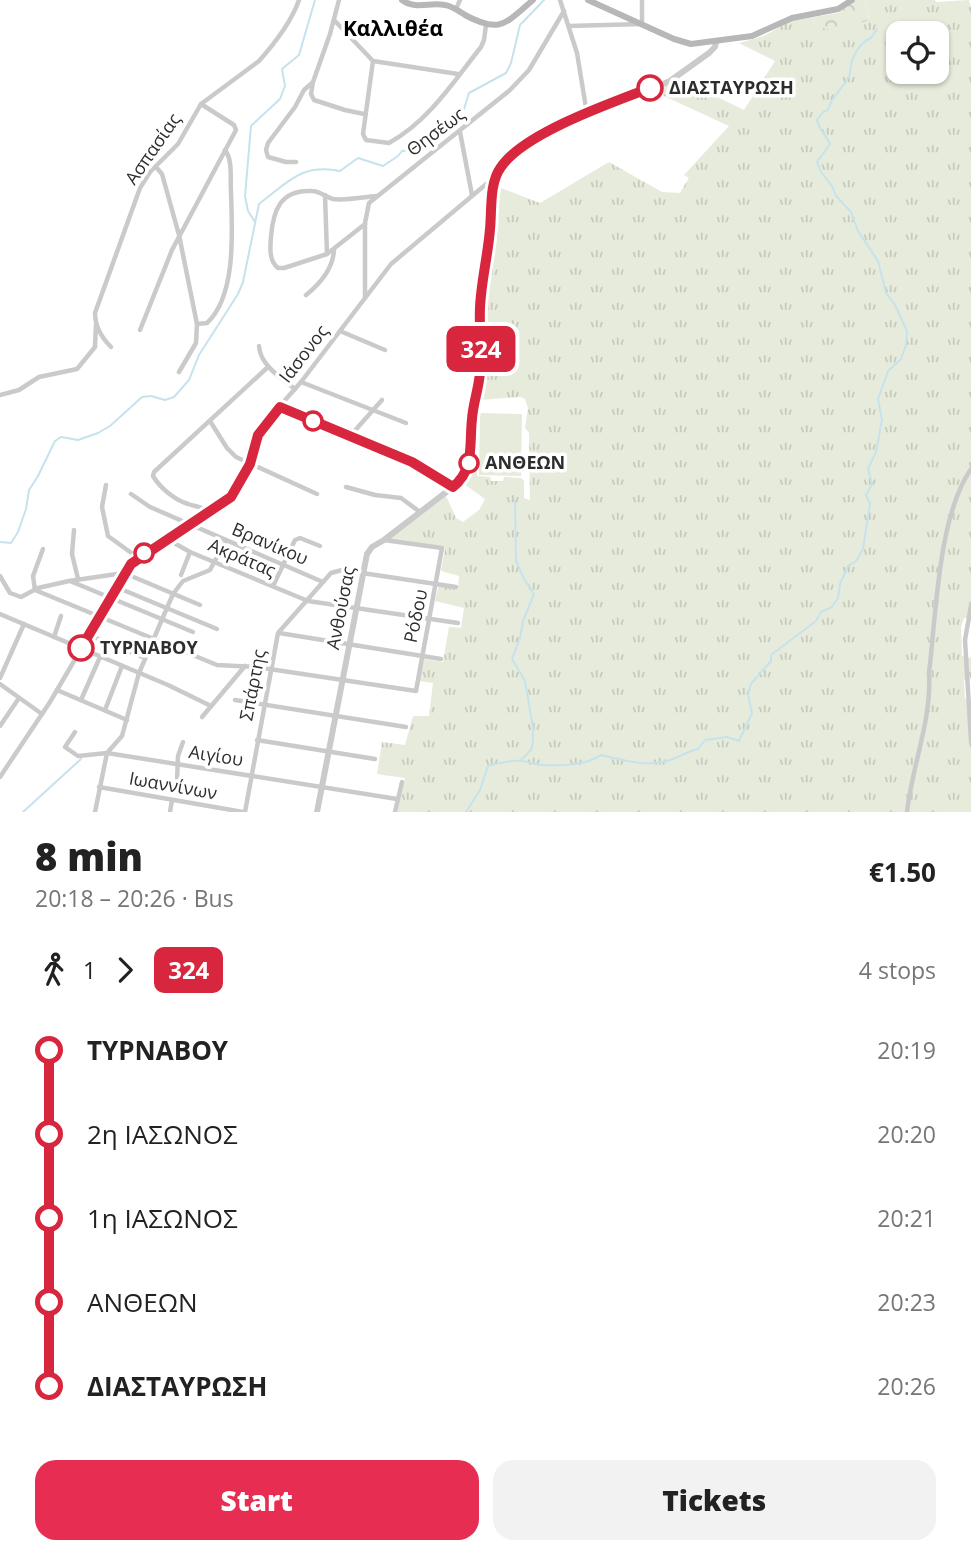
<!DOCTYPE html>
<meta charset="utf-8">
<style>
:root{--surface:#fff;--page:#f2f2f2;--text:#222;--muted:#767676;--accent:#e72d51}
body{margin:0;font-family:"Open Sans",sans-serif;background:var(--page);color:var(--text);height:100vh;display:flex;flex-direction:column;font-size:26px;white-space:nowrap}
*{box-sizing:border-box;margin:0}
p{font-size:23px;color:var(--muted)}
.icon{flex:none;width:38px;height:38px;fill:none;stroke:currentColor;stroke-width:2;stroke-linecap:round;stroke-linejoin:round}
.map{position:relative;height:812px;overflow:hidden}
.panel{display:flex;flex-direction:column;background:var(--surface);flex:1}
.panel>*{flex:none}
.badge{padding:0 14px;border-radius:10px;font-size:24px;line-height:46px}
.buttons{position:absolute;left:886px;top:21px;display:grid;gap:14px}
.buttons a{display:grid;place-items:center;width:63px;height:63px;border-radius:14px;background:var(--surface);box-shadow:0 2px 5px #0004;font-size:35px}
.map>.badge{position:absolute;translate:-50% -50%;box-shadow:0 0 0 4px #fff}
.legs{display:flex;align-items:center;gap:10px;height:77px;padding:0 35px;font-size:23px}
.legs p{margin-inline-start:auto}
.overview{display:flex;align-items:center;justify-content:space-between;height:119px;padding:0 35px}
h1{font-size:38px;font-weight:800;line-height:52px}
.button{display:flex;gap:14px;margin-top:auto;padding:14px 35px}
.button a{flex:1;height:80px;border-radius:21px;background:var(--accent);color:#fff;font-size:28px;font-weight:800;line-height:80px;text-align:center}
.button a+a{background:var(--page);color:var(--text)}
ul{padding:0 35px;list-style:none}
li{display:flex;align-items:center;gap:24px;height:84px;font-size:26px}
li i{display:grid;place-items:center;width:10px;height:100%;margin:0 9px;background:currentColor}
li i::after{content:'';width:18px;height:18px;margin:-9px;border:5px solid;border-radius:50%;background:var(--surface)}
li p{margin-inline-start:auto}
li:first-child i{background:linear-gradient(#0000 50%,currentColor 0)}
li:last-child i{background:linear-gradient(currentColor 50%,#0000 0)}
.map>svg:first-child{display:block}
.grass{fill:url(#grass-tufts);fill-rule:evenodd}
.forest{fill:url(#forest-crowns)}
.pitch{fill:#e6ebdb}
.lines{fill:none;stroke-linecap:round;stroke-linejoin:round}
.stream{stroke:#c6e2ec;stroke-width:2}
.minor{stroke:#cacaca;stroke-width:4.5}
.tertiary{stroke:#cacaca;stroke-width:6}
.secondary{stroke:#b7b7b7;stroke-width:6}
.line-1-casing{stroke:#fff;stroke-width:16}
.line-1{stroke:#d7263d;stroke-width:10}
.stop-1-dot{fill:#fff;stroke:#d7263d;stroke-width:3.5}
.labels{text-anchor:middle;stroke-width:7;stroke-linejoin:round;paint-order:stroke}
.stop-label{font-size:18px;font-weight:bold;fill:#2d2d2d;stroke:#fff;text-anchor:start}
.street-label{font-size:18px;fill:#2d2d2d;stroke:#fff}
.quarter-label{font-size:21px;font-weight:bold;fill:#000;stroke:#fff}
</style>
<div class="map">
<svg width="971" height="812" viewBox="0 0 971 812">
<defs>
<pattern id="grass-tufts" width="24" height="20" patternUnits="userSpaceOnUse" patternTransform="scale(1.75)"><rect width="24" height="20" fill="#e6ebdb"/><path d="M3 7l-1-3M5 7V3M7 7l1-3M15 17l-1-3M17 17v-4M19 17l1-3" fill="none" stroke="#c6cabc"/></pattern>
<pattern id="forest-crowns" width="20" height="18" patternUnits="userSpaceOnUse" patternTransform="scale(1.75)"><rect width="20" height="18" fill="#e6ebdb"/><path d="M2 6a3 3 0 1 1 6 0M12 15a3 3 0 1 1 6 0" fill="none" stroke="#c6cabc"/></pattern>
</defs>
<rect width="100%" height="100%" fill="#fff"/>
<path class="grass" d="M865,0H935L936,2L969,0L971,7V619L964,618L961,627L962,656L971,658V679L964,680L965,698L971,706V812H397L405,778L377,774L382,742L405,745L413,716H429L433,683L419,681L424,659L443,662L449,627L461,628L464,608L435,601L439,585L458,589L459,576L441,571L445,549L443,546L388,540L446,496L456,518L463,522L479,510L485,499L461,482L470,466L475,414L477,423V476L490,477L491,481H503L504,477L521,478L524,481V498L530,500L529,433L525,428L528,408L525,399L520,397L479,400L486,361L484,298L491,256L496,186L540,203L609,162L662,192L680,193L689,178L684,175L729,126L651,90L678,78L744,110L775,61L739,43L764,36L790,21L815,17L814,26L869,19ZM898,33H936V72H898Z"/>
<path class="forest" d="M856,0H865L869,20L836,31L814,26L815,17L838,13Z"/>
<path class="pitch" d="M480,413L522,414L521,476L479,475Z"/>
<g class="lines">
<g class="stream">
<path d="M255,222L248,211L245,196L251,126L280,99L285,86L282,69L299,55L315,0"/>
<path d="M515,500L516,561L524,579L534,594L523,621L520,638L512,659L525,681L533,728V743L531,750L521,760"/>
<path d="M0,542L11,543L18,532L26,509L29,490L38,476L55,441L61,437L78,440L98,433L110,426L142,397L151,396L165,400L174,397L189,380L199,355L238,294L243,282L259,204C287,183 301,163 340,171L358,158L383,166L398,156L402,151L413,150L464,109L469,93L506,73L511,63L520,25L544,0"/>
<path d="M23,812L81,759"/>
<path d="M466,812L480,790L488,766C498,763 510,760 521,761C528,761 535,765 542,765C560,766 587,765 601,755C623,760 646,767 667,761C679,758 687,751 698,749L705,740L727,737L739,741L752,713L748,695L751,684L771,661V655L816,621L821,612L832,607L838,598L840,584L848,566L856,561L863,549L870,504L866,495L872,484L868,469L876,452L882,420L878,399L888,371L901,359L906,345L907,331L895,305L886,293L878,261L858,231L851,212L836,196L832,186L821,172L817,162L830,144C826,135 819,130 817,120L823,112L828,110C831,96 843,89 849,76C851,74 850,68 851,65C853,54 861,42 871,38L877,29"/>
</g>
<g class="minor">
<path d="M339,0L330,34L313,82L311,94L314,100L345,110L364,114"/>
<path d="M560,0L577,53L587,114"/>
<path d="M456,9L460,0"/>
<path d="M335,21L373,61L458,74"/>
<path d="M569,26L642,24V0"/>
<path d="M373,61L363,134L366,140L389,143C429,121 454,81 481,47L484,40L486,25"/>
<path d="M460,132L472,195"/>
<path d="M296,162H286L268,157L266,150L268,143L295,107L304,90L312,83"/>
<path d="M156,167L162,174L179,235L197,324L196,343L179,372"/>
<path d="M325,195L327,254"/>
<path d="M365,224L327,254L284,268H278C269,261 270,248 271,237C273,211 280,189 312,191C320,191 325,197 333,199C346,201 363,197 377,196"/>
<path d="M306,295C321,283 333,269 334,250"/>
<path d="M365,298V223L369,203L510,90L529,70L564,11"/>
<path d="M197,324L207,323C237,295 232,229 231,192C230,179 233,160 225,150"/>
<path d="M140,330L172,250L236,130L234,125L201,104"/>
<path d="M340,331L385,350"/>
<path d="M259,346C260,365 281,378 295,389"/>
<path d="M111,347C102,338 95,326 95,313L140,188L150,172L178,144L201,104L259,61C275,43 291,23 299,0"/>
<path d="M301,382L406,423"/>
<path d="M0,395L19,390L39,377L77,369L95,347L96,324"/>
<path d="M280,407L412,462L453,487"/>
<path d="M210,421L227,448L236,457L317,494"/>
<path d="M351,435L382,400"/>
<path d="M106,485L102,507L108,536L137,557"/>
<path d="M346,487L375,495L401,498L420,512"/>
<path d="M131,494L150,507L323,582"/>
<path d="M209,513C203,506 196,507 188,504C175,500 160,488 153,476L154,472L268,367"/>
<path d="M74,530L72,554L78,579"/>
<path d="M167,539L190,552L308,601L458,623"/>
<path d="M43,549L33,576L35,590L217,665L256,667L416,691L442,548L384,540"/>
<path d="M181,575L190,552"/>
<path d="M0,576L10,593L21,597L38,588L69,581L124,573L200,605"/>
<path d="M70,581L193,632"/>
<path d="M273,586L295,540L300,538L320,546"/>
<path d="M116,587L217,629"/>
<path d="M971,606L965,640L971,740"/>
<path d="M0,614L168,685L211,706"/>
<path d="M279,633L441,659"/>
<path d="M89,635L145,658"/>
<path d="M54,637L61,616"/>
<path d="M0,678L24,624"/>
<path d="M0,684L42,714"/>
<path d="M57,690L127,720"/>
<path d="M81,700L100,657"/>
<path d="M235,700L406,727"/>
<path d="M105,710L122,666"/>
<path d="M202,717L245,666"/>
<path d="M0,726L19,698"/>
<path d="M75,732L65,747L78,756L107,753L397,799"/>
<path d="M257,740L375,759"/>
<path d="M0,777L50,702L131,564L231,497L250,464L258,435L264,424L301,382L391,264L497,175"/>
<path d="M177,781L178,756L183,742"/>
<path d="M99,787L243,812"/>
<path d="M95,812L107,753L122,736L139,673L173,594L183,581L210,570L226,540"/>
<path d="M170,812L172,800"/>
<path d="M245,812L278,633L331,573L342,570L456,587"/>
<path d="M395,812L402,782"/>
<path d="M907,812C912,766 932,719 929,673C936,616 938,516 971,469"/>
</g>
<path class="tertiary" d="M317,812L367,554L372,547L384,540L458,483L467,470L472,412L480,374L481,297L494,186L502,166L524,145L558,127L670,81L709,53L715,47L716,42"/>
<g class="secondary">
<path d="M402,0C416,10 429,2 445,5C452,6 459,11 465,15C500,34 505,24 533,0"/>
<path d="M588,0L674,39L691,44L752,36L792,18L838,9L852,0"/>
</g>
</g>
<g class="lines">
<defs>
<path id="line-1" d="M81,648L131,564L231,497L250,464L258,435L280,407L412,462L453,487C475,469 469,445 472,419C473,403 479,388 480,372C482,351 479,329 480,308C481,282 488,255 490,229C492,210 489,183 501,167C524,133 611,103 650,88"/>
</defs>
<use href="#line-1" class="line-1-casing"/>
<use href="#line-1" class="line-1"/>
</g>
<g class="stop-1-dot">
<circle cx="650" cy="88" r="12"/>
<circle cx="313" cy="421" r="9"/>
<circle cx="469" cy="463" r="9"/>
<circle cx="144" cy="553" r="9"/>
<circle cx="81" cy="648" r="12"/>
</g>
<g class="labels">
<g class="stop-label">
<text x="669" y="94">ΔΙΑΣΤΑΥΡΩΣΗ</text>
<text x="485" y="469">ΑΝΘΕΩΝ</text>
<text x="100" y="654">ΤΥΡΝΑΒΟΥ</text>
</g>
<g class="street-label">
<text transform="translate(436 132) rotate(-37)" y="6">Θησέως</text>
<text transform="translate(153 149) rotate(-55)" y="6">Ασπασίας</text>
<text transform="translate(304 354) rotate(-52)" y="6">Ιάσονος</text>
<text transform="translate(270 544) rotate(23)" y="6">Βρανίκου</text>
<text transform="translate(242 558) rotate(23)" y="6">Ακράτας</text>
<text transform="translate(341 608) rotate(-79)" y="6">Ανθούσας</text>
<text transform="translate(416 616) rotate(-78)" y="6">Ρόδου</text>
<text transform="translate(253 685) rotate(-79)" y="6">Σπάρτης</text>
<text transform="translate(216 756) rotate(9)" y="6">Αιγίου</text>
<text transform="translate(173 786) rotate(10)" y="6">Ιωαννίνων</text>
</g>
<g class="quarter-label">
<text x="393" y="36">Καλλιθέα</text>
</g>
</g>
</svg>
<div class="buttons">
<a><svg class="icon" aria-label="locate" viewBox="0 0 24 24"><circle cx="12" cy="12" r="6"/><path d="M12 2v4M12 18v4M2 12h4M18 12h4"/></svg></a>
</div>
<b class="badge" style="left:481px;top:349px;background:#d7263d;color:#fff">324</b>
</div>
<section class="panel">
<div class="overview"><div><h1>8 min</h1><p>20:18 – 20:26 · Bus</p></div><b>€1.50</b></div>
<div class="legs"><svg class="icon" aria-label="walk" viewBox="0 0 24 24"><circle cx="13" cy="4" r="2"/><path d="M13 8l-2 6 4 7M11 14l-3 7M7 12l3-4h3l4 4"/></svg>1<svg class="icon" aria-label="forward" viewBox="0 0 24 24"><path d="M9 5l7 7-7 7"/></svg><b class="badge" style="background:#d7263d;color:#fff">324</b><p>4 stops</p></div>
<ul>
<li><i style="color:#d7263d"></i><b>ΤΥΡΝΑΒΟΥ</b><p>20:19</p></li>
<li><i style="color:#d7263d"></i><span>2η ΙΑΣΩΝΟΣ</span><p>20:20</p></li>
<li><i style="color:#d7263d"></i><span>1η ΙΑΣΩΝΟΣ</span><p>20:21</p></li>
<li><i style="color:#d7263d"></i><span>ΑΝΘΕΩΝ</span><p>20:23</p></li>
<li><i style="color:#d7263d"></i><b>ΔΙΑΣΤΑΥΡΩΣΗ</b><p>20:26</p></li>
</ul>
<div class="button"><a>Start</a><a>Tickets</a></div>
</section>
